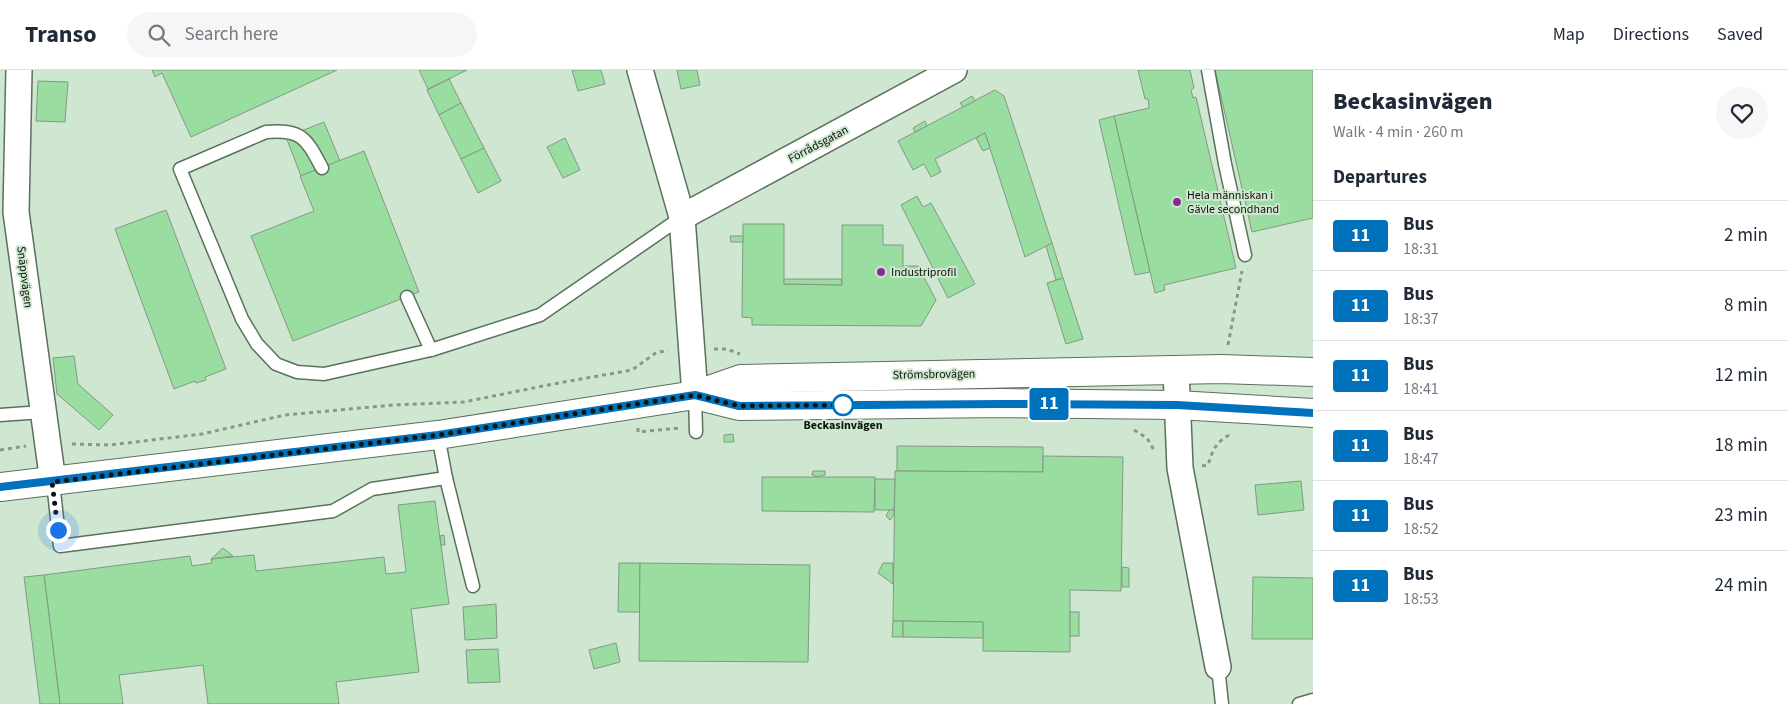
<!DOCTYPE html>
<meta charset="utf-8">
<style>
:root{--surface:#fff;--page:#f6f6f7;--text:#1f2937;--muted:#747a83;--line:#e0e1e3}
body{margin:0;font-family:"Source Sans 3",sans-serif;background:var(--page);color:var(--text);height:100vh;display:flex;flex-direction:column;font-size:19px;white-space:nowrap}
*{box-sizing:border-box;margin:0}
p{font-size:16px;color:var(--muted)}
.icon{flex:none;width:28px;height:28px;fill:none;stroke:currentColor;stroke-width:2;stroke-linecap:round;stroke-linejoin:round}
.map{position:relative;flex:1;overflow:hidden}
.sheet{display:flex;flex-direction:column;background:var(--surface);width:475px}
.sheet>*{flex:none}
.badge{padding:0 10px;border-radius:4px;font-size:18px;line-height:32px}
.you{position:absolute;width:25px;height:25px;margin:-12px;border:4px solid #fff;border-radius:50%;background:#1a73e8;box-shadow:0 0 0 8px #1a73e833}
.map>.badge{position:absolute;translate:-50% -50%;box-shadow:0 0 0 2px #fff}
h2{padding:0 20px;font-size:19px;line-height:45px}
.round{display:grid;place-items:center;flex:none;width:52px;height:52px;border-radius:26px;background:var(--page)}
.head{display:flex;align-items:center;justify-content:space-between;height:85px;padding:0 20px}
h1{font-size:24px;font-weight:800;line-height:38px}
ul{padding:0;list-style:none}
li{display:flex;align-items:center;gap:15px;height:70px;padding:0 20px;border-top:1px solid var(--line)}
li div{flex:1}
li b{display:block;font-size:19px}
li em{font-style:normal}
li .badge{min-width:55px;font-weight:700;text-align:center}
header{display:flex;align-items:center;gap:30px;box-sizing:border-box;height:70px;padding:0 25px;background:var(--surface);border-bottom:1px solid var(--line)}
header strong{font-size:24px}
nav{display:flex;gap:28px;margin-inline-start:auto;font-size:18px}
.search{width:350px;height:45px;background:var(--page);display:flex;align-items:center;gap:12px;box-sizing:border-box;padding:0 18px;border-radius:28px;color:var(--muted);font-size:19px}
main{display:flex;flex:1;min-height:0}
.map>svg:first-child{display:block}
.building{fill:#99dda0;stroke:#839985}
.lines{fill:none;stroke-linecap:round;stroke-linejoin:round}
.lane-casing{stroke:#5b705d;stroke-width:15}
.street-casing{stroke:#5b705d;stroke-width:28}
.secondary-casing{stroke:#5b705d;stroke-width:30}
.path{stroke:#869887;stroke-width:3;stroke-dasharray:4 4;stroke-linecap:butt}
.lane{stroke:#fff;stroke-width:12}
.street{stroke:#fff;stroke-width:25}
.secondary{stroke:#fff;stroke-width:28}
.line-casing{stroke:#fff;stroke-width:11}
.line{stroke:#0072bc;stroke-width:8}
.walk{stroke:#0b130b;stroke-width:5;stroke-dasharray:0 9}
.poi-dot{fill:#892993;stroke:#cfe7d1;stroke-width:2}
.stop-dot{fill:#fff;stroke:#0072bc;stroke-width:2.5}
.labels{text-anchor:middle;stroke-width:4;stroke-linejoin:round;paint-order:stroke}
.street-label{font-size:12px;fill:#0b130b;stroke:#cfe7d1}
.poi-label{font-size:12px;fill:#0b130b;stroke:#cfe7d1;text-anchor:start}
.stop-label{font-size:12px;font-weight:bold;fill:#0b130b;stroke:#cfe7d1}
</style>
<header>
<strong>Transo</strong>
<div class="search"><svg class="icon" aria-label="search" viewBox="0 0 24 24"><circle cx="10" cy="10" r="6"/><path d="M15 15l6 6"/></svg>Search here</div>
<nav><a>Map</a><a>Directions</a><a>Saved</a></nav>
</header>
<main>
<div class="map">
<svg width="1313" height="634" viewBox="0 0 1313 634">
<rect width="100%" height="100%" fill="#cfe7d1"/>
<g class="building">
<path d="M152,0H337L191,67L162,3L155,7Z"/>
<path d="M419,0H467L428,19Z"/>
<path d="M572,0H601L605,14L578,21Z"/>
<path d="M677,0H697L700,15L681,19Z"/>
<path d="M1138,0H1190L1194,18L1191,20L1193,28L1196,27L1236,198L1164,215L1165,220L1155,223L1114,46L1149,38L1148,29H1145Z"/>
<path d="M1215,0H1313V148L1252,162Z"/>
<path d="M449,9L461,33L439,45L427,20Z"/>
<path d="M38,11L68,12L65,52L36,51Z"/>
<path d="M995,20L1004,26L1052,173L1025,187L985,63L935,89L941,102L931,107L924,94L913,100L898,71Z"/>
<path d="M972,26L975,31L963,37L960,33Z"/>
<path d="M461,33L484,78L461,89L439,45Z"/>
<path d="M1114,46L1150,202L1135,205L1099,50Z"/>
<path d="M925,51L927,56L915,62L913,58Z"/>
<path d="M324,52L340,91L301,106L286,67Z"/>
<path d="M985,63L990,78L983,81L976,68Z"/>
<path d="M565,68L580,100L563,108L547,77Z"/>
<path d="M484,78L501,111L478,123L461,89Z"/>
<path d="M364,81L419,222L293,271L251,166L314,141L300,106Z"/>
<path d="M917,126L923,137L931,133L975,214L948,228L901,135Z"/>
<path d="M166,140L226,299L205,307L206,310L196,313L195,311L174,319L115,159Z"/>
<path d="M743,154H784V214L842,215V155H883V175H903V196H918L936,230L921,256L752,255V248L742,247Z"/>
<path d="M730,166H743V172H731Z"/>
<path d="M1052,173L1063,208L1056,210L1046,176Z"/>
<path d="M1063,208L1083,269L1066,274L1047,213Z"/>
<path d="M784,209H841L842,215L784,214Z"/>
<path d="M74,286L78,314L113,345L99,360L57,324L53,288Z"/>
<path d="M733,364L734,372H724V365Z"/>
<path d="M897,376L1043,377V402L897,401Z"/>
<path d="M1043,386L1123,387L1121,521L1070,520V582L983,581V552L893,551L895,401L1043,402Z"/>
<path d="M813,401H825V405L815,407V405H812Z"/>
<path d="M762,407H875L874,442L762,441Z"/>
<path d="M875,409H895L894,440H875Z"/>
<path d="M1301,411L1304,440L1258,445L1255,415Z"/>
<path d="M435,431L449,534L411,539L419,602L336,612L339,634H208L203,595L119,605L123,634H60L44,505L190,486L192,496L212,493L211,489L254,485L256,501L384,487L386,504L406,502L398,435Z"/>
<path d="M889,440H894V445L890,450L886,446Z"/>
<path d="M444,465L445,475H441L440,466Z"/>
<path d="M223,478L233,486L211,489Z"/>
<path d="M619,493H640V542H618Z"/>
<path d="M640,493L810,495L808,592L639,591Z"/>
<path d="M883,493H893V514L878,503Z"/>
<path d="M1122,497L1129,498V517H1122Z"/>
<path d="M44,505L60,634H40L24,507Z"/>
<path d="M1253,507L1313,508V569H1252Z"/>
<path d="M496,534L497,568L465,570L463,537Z"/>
<rect x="1070" y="542" width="9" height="24"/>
<path d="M893,551H903V567H892Z"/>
<path d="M903,551L983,552V568L903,567Z"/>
<path d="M616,573L620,592L594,599L589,580Z"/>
<path d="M498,579L500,612L468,613L466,580Z"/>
</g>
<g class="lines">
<defs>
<g id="lane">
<path d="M1208,0L1225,94L1245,185"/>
<path d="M322,98C306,68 302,59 266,62L180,99L242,249L257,274L276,294L297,302L324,304L431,280L540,245L682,147"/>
<path d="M407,227L431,280"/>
<path d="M695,325L696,362"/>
<path d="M0,345L42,342"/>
<path d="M438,365L446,408L473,516"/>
<path d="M53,412L60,476L333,441L372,419L446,408"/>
<path d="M1218,597L1222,634"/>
<path d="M1299,634L1313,630"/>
</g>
<g id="street">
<path d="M19,0L16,142L53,412"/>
<path d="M640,0L682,147L695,325"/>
<path d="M682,147L954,0"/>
<path d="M1176,300L1180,398L1218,597"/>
</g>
<g id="secondary">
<path d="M695,325L739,336L1001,333L1177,335L1313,343"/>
<path d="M0,417L438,365L695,325L741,309L1221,299L1313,302"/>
</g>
</defs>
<use href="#lane" class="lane-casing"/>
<use href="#street" class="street-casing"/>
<use href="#secondary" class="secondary-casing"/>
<g class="path">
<path d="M1228,275L1242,201"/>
<path d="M714,279H727L740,284"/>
<path d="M638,358V362L680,358"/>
<path d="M1134,360L1147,368L1155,382"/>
<path d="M72,374L110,375L202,364L285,345L393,335L464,332L553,314L632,300L657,282L668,281"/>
<path d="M0,380L26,376"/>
<path d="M1202,396L1208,395C1213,379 1216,372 1231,364"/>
</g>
<use href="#lane" class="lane"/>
<use href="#street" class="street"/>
<use href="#secondary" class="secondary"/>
</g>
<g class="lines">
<defs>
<path id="line" d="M0,417L438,365L695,325L739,336L1001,334L1177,335L1313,343"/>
</defs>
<use href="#line" class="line-casing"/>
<use href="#line" class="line"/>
<path class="walk" d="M58,460L52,412L438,365L695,325L739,336L843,335"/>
</g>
<g class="poi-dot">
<circle cx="1177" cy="132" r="5"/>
<circle cx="881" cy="202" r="5"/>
</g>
<circle class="stop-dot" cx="843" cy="335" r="10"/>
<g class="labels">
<g class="street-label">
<text transform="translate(818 74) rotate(-28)" y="4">Förrådsgatan</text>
<text transform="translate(25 207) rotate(83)" y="4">Snäppvägen</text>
<text transform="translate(934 304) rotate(-1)" y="4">Strömsbrovägen</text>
</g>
<g class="poi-label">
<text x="1187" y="129">Hela människan i<tspan x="1187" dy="14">Gävle secondhand</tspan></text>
<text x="891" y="206">Industriprofil</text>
</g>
<g class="stop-label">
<text x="843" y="359">Beckasinvägen</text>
</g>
</g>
</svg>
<div class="you" style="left:58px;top:460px"></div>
<b class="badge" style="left:1049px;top:334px;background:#0072bc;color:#fff">11</b>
</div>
<section class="sheet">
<div class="head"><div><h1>Beckasinvägen</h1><p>Walk · 4 min · 260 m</p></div><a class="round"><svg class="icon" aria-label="heart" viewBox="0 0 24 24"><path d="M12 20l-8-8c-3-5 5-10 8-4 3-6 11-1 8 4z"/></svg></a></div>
<h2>Departures</h2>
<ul>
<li><span class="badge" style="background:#0072bc;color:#fff">11</span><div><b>Bus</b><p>18:31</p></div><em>2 min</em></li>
<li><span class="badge" style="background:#0072bc;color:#fff">11</span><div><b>Bus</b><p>18:37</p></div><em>8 min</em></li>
<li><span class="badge" style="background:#0072bc;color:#fff">11</span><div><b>Bus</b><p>18:41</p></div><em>12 min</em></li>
<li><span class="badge" style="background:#0072bc;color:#fff">11</span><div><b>Bus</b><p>18:47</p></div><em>18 min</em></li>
<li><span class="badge" style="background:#0072bc;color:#fff">11</span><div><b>Bus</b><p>18:52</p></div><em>23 min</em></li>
<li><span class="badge" style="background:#0072bc;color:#fff">11</span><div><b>Bus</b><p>18:53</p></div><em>24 min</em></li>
</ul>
</section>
</main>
